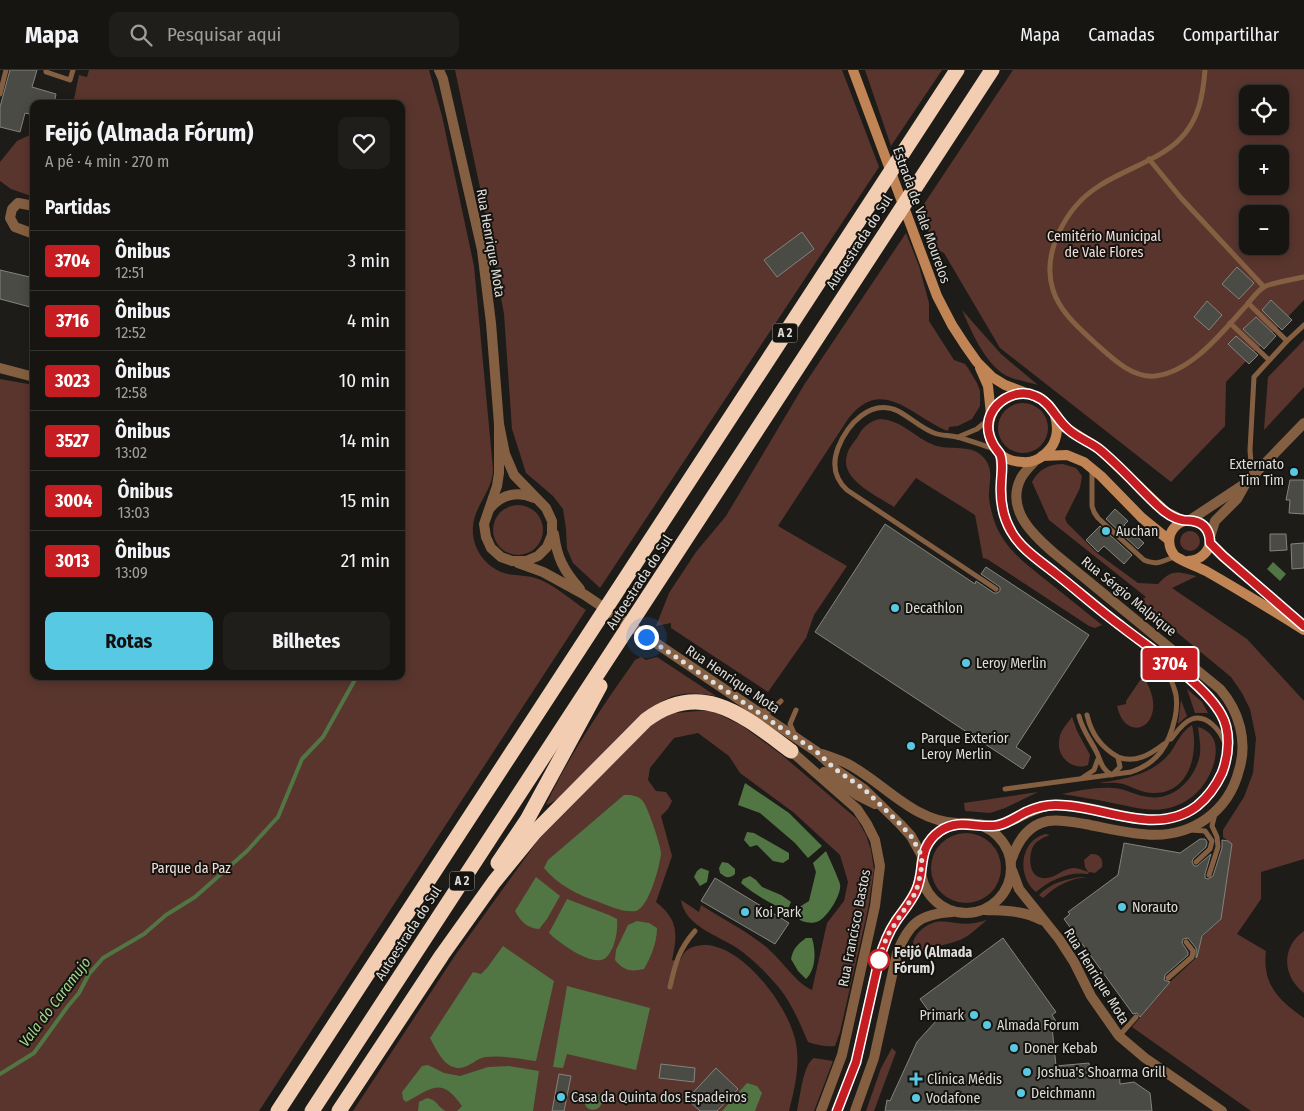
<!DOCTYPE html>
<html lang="pt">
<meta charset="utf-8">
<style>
:root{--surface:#161512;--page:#1f1e1b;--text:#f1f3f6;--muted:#9e9f9f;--line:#353432;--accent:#58c9e3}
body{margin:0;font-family:"Fira Sans Condensed",sans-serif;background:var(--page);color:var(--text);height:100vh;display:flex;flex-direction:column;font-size:19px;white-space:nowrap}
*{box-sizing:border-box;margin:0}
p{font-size:16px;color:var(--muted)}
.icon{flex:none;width:28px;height:28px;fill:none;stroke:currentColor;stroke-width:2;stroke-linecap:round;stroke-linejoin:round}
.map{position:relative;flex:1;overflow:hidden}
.side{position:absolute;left:30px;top:30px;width:375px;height:580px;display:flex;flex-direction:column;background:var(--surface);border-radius:10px;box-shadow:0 2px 12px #0003,0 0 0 1px var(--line)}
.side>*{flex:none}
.badge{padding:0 10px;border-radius:4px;font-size:18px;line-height:32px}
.tools{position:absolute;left:1239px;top:15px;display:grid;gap:10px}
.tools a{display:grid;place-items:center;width:50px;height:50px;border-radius:10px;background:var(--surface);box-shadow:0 2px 12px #0003,0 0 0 1px var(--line);font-size:25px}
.you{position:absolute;width:25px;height:25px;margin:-12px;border:4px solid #fff;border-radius:50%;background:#1a73e8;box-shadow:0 0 0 8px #1a73e833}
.map>.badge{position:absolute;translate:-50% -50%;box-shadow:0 0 0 2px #fff}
h2{padding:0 15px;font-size:19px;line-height:45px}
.round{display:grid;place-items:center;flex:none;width:52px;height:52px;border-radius:10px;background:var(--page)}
.overview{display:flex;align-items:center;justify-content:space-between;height:85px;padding:0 15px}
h1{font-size:24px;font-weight:700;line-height:38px}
.primary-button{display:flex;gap:10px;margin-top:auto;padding:10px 15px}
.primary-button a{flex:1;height:58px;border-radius:10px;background:var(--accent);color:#111;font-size:20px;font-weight:700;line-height:58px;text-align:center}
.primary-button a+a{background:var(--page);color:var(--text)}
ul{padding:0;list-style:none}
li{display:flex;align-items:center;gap:15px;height:60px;padding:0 15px;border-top:1px solid var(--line)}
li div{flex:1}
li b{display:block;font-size:19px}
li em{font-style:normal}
li .badge{min-width:55px;font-weight:700;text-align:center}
header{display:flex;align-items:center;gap:30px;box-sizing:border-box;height:70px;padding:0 25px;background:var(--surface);border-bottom:1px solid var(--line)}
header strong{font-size:24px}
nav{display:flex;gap:28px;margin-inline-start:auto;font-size:18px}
.search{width:350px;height:45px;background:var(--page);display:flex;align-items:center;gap:12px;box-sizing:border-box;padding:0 18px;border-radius:10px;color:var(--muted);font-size:19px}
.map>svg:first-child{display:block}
.green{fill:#59352d;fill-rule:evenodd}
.water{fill:#527544}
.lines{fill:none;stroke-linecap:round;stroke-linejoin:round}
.stream{stroke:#527544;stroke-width:4}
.building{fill:#4a4b45;stroke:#83847d}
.service{stroke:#855f42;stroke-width:5}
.minor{stroke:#855f42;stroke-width:10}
.tertiary{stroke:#855f42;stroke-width:10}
.secondary{stroke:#c18555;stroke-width:10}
.motorway{stroke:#f3cdb1;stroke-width:15}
.line-casing{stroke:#fff;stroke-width:11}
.line{stroke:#c61d23;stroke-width:8}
.walk{stroke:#deddda;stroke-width:5;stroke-dasharray:0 9}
.poi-dot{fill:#58c9e3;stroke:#15130f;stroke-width:2}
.stop-dot{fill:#fff;stroke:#c61d23;stroke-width:2.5}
.labels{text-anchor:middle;stroke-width:4;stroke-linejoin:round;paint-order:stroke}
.shield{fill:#15130f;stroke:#a2a09d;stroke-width:1}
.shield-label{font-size:12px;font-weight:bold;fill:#deddda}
.street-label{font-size:14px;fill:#deddda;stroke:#15130f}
.park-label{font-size:14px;fill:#f2deda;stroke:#15130f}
.poi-label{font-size:14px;fill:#deddda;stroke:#15130f;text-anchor:start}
.stop-label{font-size:14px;font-weight:bold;fill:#deddda;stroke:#15130f;text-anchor:start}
.water-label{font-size:15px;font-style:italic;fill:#a2d78d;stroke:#15130f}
</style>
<header>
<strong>Mapa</strong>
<div class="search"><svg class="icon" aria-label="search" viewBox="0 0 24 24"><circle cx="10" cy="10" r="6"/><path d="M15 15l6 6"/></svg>Pesquisar aqui</div>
<nav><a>Mapa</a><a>Camadas</a><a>Compartilhar</a></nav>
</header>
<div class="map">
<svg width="1304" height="1041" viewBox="0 0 1304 1041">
<rect width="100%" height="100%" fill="#1e1c18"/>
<g class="green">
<path d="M89,0H429L442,46L474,196L493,399C493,421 475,434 473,456C471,478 486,499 508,504C519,506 530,505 541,510C557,517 571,530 586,540L259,1041H0V309L34,315V606H401V34H73L79,5L87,7Z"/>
<path d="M455,0H842L879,97L600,518L573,493L567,479L566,459L563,439L553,426L526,403L512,359L504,244L482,127Z"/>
<path d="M865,0H942L891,76Z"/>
<path d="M1013,0H1304V230L1226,312L1225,356L1171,412L1000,278L944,183L932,177L922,137ZM1248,24H1280V56H1248ZM1248,84H1280V116H1248ZM1248,144H1280V176H1248Z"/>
<path d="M34,63V127L11,119L0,111V92L17,71Z"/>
<path d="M906,163L919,196L929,233V251L954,290L965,294L968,298L977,313L980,321V336L972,349L958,356L949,357L948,361C913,348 882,304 848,349L778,456L847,496L814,545L806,568L768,622L671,558V553L656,556L669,523L696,482L726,446L804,315Z"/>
<path d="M962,240L1001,284L1038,315C1028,312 1014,310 1005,305C985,293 971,261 962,240Z"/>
<path d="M1304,270V317L1264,360L1268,307Z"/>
<circle cx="1023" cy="358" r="25"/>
<path d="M880,349C902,350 915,368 934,375C950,381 972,373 984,388C995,400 988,415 989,428C990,438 993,448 997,458C1008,482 1031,498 1051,514C1068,528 1085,541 1102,555L1095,558L1089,556L987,489L983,488L975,445L916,408L894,437C877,426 839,409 847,385C848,379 853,373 857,368C862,358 869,351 880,349Z"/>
<path d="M1063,394L1076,398L1082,406L1080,418L1065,448L1067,453L1097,483L1138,513L1158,514C1173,498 1177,502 1197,506L1172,518L1247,569L1304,631V789L1261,802V829L1237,864L1266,881C1262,915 1279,930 1304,948V1041H1251L1132,957L1171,911L1197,887L1202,867L1221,849L1232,774L1223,767V760L1244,727L1253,703L1256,668L1250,639L1242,623L1231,607L1139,531L1146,527L1049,450L1032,412C1039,399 1049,394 1063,394Z"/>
<circle cx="518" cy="460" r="25"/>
<circle cx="1190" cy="471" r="10"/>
<path d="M641,587L646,590L657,587L716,626C704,624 691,622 678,625C647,631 604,683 582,706C572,716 560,730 546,735C570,683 603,636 635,590Z"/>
<path d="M1143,606C1174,654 1126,678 1117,636L1126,634V631Z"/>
<path d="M1187,619L1202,632L1208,643H1195Z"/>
<path d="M1181,630L1187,646L1178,654Z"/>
<path d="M710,640L741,655L782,685L857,749L866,765L871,780L874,800L868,839L840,962L835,976C826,977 817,975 808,972C799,951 790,929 774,912C763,899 750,887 737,878C717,865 685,856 681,830L699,842L701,835C721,848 743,859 761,873C780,886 793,911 812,920L827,853L844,831L848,812L840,785L793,742L740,703L729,686L698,663L674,668L650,698L648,710L656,721L666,722L672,731L668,739L661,746L672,786L656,832C678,849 678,864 672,890L679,892C681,889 683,884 685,882C690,876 700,875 706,875C744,877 787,935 795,969C801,993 795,1017 789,1041H353L456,884L538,770L590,717L630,674L654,652L675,643Z"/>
<path d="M1072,647L1077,661L1090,685L1088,695C1074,701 1057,688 1059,672C1059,662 1066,655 1072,647Z"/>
<path d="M1192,655C1199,684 1189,724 1153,723C1142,723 1133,717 1123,714C1115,712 1107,713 1099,713C1125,709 1152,705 1170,683C1177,673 1181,662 1192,655Z"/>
<path d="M1198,657C1227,665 1215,701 1201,718C1193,728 1181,735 1169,738C1150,743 1130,736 1112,733C1095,729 1079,727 1062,724C1078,721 1095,717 1112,718C1125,718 1136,726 1149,727C1174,731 1196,708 1200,684C1201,675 1199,666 1198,657Z"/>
<path d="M1038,722L1005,738L990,743L965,741L964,733Z"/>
<circle cx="966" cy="798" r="35"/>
<path d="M1045,764L1050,765C1042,768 1035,771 1032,779C1028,791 1030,810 1047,808C1056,807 1063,799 1073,798C1078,798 1083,800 1088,802L1085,797L1084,790L1091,784C1099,783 1104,789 1102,797L1095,803L1089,802L1088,804C1069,801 1050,810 1036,822C1017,807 1019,771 1045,764Z"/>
<path d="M1082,807H1088C1070,808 1056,816 1043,828L1039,825C1051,813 1065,809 1082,807Z"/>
<path d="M987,850C979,856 971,865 962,869C947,876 931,875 918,887C916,883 914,880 913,876C912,865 926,854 936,852C943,851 949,852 956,853C967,855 977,853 987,850Z"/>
<path d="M1304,861V923C1282,906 1281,877 1304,861Z"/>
<path d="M892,978L896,982L874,1041H866L881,998Z"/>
<path d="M814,988L833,991L814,1041H797C800,1028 803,994 814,988Z"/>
</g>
<g class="water">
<path d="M1273,492L1286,504L1280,511L1267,499Z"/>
<path d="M745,713L789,743L822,776L808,788L795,773L760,743L738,735Z"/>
<path d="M624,725C632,725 636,725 642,730C647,734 661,776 661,783C660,796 649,837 636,841C624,843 609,836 599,832C578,825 558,815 544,798L548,790Z"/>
<path d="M747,762L754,763L789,783V789L783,793L773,791L757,775L750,777L744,770Z"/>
<path d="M826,781C829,788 838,807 840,814C842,824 828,846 819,851C813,854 806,853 800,850L797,843L801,836L809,831L816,802L813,793Z"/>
<path d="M722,792L728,793L735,799V804C729,809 726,808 720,803L719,798Z"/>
<path d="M701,798L709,801L707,812L700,816L694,807L697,801Z"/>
<path d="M750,806L756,810L762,817L781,825L791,832L787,841C770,833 755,825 741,813L743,809Z"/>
<path d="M536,807L560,826L547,849L539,859C527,858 521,852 515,841Z"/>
<path d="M567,829L609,845L617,849C618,859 616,868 613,877C611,881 608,887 604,889C590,896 558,872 549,863Z"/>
<path d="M637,851L649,853L657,858C657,872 651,887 644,899C631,902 624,901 615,890L616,880L628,855Z"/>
<path d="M806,868H812C816,882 816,899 806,909L798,901L791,889C793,878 798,874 806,868Z"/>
<path d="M503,876L554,911L536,991C520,989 502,985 486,987C478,988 475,992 469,995C448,1006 438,983 430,968L473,902L481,904L487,898Z"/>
<path d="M567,916L650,938L636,1000L567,984L563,998L553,997Z"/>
<path d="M428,995L444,1003L460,1006L488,997L509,996L539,1001L533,1041H457L462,1036C442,1007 433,1017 406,1032L403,1029L402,1022L422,996Z"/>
<path d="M747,1013L757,1016L762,1023L755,1041H722Z"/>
<circle cx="593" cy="1031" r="9"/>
<path d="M427,1028C438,1030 437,1037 446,1041H418L419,1032Z"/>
</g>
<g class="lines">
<path class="stream" d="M0,1004L34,983L68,936L79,923L89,904L103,888L144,864L166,845L195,827L247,781L278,747L302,689L323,667L357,606"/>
</g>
<g class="building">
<path d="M10,0H37L32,17L56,24L54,34H34V45L25,43L20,62L0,57V37Z"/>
<path d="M802,162L814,179L777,207L764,190Z"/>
<path d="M1237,197L1254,213L1239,229L1222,214Z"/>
<path d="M0,200L34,208V238L0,229Z"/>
<path d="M1271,230L1292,250L1282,260L1262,240Z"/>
<path d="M1207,231L1222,245L1209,260L1194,247Z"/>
<path d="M1256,247L1276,266L1264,279L1243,259Z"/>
<path d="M1236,266L1258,285L1249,294L1228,274Z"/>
<path d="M1290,410H1304V444L1289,443L1290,430H1286Z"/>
<path d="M1115,439L1128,451L1124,455L1144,473L1138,479L1106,449Z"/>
<path d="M885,454L975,514L976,511L994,523H997L1000,521V517L981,504L986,497L1089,565L1016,677L1031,687L1023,699L815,562Z"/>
<path d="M1100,456L1132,485L1124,494L1104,476L1098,482L1086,470Z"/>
<path d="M1270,464H1286L1287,480L1270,481Z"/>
<path d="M1304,473V498L1292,499L1291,474Z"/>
<path d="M1200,769H1205L1207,772L1206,777L1193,789L1192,792L1194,796H1197L1211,784L1205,804V808L1208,809L1213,806L1222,778V770L1228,771L1232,774L1221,849L1202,866L1197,887L1196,888V878L1188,868L1183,869L1182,873L1188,882V885L1165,905L1164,910L1170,912L1140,947L1137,943L1133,944L1064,849L1070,844L1068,842L1118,805L1124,773L1180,783Z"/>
<path d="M715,808L789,853L775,874L701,831Z"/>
<path d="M1003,868L1056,942L1052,945L1057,953L1052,957L1056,996L1089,993L1090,1002L1119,999L1120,1014L1134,1012L1150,1023L1152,1041H885L887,1030L890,1031L917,972L936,951L920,929Z"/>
<path d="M661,994L695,998L694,1012L659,1008Z"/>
<path d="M716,998L738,1019L717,1041H700L687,1029Z"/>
<path d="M559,1004L571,1006L564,1041H552Z"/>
</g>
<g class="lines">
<g class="service">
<path d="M46,0V2L70,10L73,0"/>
<path d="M1205,0C1203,25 1199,50 1180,69C1161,89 1123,100 1099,116C1067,136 1041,182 1053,220C1060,242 1078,257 1094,272C1111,287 1131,308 1155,306C1192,302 1222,262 1246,236C1251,230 1257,221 1264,217C1270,213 1295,209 1304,207"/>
<path d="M0,24L6,0"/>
<path d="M1149,89L1181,128L1264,217"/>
<path d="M1248,233L1287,271"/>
<path d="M1230,253L1269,290"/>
<path d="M958,367L977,359L989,349"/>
<path d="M994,379C982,375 969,370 957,367C949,365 942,366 934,363C921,358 911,348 898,341C870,328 847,355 838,378C832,394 834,408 847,420L996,519"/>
<path d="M1092,399V436L1094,442L1098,448L1144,490C1156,496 1164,491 1176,486"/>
<path d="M1252,406L1250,380L1254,307L1287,271L1304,255"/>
<path d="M761,641H771L781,631"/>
<path d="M1079,646C1082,659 1089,668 1095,679C1101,689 1100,699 1112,705L1120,697L1118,687C1102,678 1091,663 1087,645"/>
<path d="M794,663L790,654L796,640"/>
<path d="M1171,669C1176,663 1183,652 1192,649C1207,644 1221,661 1225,674"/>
<path d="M1118,687C1135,694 1151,684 1164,674"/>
<path d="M1082,708L1094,700L1098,689"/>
<path d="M1005,719L1131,702C1158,693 1169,675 1175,648C1177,638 1178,628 1174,618C1169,601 1156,590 1144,578"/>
<path d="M1191,760L1205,761L1212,771L1210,779L1196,792"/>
<path d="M1209,805L1218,777L1217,767L1212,756L1215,744"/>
<path d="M1168,908L1192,887L1193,881L1186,872"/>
<path d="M670,917C675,894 679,879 695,861"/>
<path d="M1119,966L1136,947"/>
</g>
<g class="minor">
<path d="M34,136L18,133L12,139L10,148L15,157L34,164"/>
<path d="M0,298L34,307"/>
</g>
<g class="tertiary">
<path d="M439,0L443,9L482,180L491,253L499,354L505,384L514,405L546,438L552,451V465L547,477L538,486L526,491H512L501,487L491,478L486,467L484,454L497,416L499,403V354"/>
<path d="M491,437C503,424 518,421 534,428"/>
<path d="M1190,450L1243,415"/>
<path d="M554,464C557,488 564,501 580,519"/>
<path d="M1210,467L1215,451L1237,429L1246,413L1304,353"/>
<path d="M518,493L543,502L585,525L817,682L835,699L864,719L900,754L911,766L922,786"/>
<path d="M791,681L857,739L867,754L875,770L880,796L875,836L842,985L821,1041"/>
<path d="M822,684C831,687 840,690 848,694C884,713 914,752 957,753"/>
<path d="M824,702L857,725L875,734"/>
<circle cx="966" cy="798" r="45"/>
<path d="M978,754C983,755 989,756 994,756C1014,754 1030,737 1053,735C1085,733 1117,747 1149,750C1172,751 1194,742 1209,724C1226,703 1235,670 1222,645C1204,612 1147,577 1117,553C1096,537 1076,519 1055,503C1041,491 1023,480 1013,465C996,440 1004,411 1000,384"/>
<path d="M1011,791C1017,772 1027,755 1048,751C1060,749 1073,752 1085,754C1127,762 1168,776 1206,749C1223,737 1234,720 1239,700C1248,671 1239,641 1220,619L1054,483C1033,465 1005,439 1021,408C1025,401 1031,395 1036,390"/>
<path d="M1012,800L1019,819L1059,869L1074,892L1091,926L1119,966L1145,988L1222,1041"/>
<path d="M985,840C1005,841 1023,840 1041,850"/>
<path d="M837,1041L856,992L879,890C883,876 887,864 895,853C906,835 916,826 921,804"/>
<path d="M855,1041L874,988L897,883C909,853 920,844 952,842"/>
</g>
<g class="secondary">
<path d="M853,0L937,226L952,255L965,275L977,292L992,307L1005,315L1042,329L1049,335L1065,357L1098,378L1166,442L1184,451"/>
<path d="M980,298L988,316L991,344"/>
<path d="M1023,323C976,328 979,392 1023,392C1031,393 1041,389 1047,382C1057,373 1059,359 1055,346"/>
<path d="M1042,386L1067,385L1084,392L1101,406L1142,448L1169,470"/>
<path d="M1210,473L1223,486L1297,550"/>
<path d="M1188,491C1217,489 1217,451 1191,451C1184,450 1178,453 1174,458C1167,466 1168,478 1175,486C1180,490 1198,497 1206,501C1239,520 1272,540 1304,560"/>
</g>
<g class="motorway">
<path d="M498,793L527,750L600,616"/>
<path d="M278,1041L957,0"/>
<path d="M312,1041L992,0"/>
<path d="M339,1041L442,885L494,812L534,763L646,650C702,608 745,647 791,681"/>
</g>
</g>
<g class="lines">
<defs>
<path id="line" d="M837,1041L856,992L879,890C883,876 888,863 896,851C903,841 911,832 916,821C926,799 916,778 940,761C958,749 973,757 993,756C1004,756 1016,747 1026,742C1035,738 1045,735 1055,735C1101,734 1155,768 1197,736C1208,727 1216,716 1222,703C1229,685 1231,661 1221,644C1203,612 1150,579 1121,556C1098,539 1077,520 1055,503C1040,491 1020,478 1011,461C1003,447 1000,431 1001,414C1001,406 1004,393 1000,384C998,381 995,378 993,374C986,361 986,347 997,335C1007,325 1022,320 1035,326C1051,332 1056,350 1069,360C1078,368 1090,372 1099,379C1120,396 1137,416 1156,434C1163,441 1172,448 1182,450C1185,451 1190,450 1193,451C1205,453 1210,462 1210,473L1223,486L1304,556"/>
</defs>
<use href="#line" class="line-casing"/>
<use href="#line" class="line"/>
<path class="walk" d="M646,567L817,682L835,699L864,719L900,754L911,766L922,786L921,802L916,822L887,866L879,890"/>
</g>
<g class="poi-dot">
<circle cx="1294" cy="402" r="5"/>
<circle cx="1106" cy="461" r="5"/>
<circle cx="895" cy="538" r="5"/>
<circle cx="966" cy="593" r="5"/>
<circle cx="911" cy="676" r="5"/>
<circle cx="1122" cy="837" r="5"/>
<circle cx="745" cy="842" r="5"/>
<circle cx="974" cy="945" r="5"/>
<circle cx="987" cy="955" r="5"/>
<circle cx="1014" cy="978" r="5"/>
<circle cx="1027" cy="1002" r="5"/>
<path d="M913.5 1001.5h5v5h5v5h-5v5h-5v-5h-5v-5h5z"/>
<circle cx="1021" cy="1023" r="5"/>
<circle cx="561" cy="1027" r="5"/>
<circle cx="916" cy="1028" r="5"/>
</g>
<circle class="stop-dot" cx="879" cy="890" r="10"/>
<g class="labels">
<g class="shield">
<rect x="772.5" y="253.5" width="25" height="19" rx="4"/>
<rect x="449.5" y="801.5" width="25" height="19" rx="4"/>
</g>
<g class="shield-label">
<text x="785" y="267">A 2</text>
<text x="462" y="815">A 2</text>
</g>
<g class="street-label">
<text transform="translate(922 145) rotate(70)" y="5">Estrada de Vale Mourelos</text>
<text transform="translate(859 172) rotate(-57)" y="5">Autoestrada do Sul</text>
<text transform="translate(491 173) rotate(80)" y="5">Rua Henrique Mota</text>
<text transform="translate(639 512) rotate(-57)" y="5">Autoestrada do Sul</text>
<text transform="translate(1129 526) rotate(39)" y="5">Rua Sérgio Malpique</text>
<text transform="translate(733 609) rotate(34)" y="5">Rua Henrique Mota</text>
<text transform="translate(854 858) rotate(-79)" y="5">Rua Francisco Bastos</text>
<text transform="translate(408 863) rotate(-57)" y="5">Autoestrada do Sul</text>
<text transform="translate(1097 906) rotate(58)" y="5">Rua Henrique Mota</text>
</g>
<g class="park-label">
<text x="1104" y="171">Cemitério Municipal<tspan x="1104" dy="16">de Vale Flores</tspan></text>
<text x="191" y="803">Parque da Paz</text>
</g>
<g class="poi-label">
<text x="1284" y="399" text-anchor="end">Externato<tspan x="1284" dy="16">Tim Tim</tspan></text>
<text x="1116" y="466">Auchan</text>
<text x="905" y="543">Decathlon</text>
<text x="976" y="598">Leroy Merlin</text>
<text x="921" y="673">Parque Exterior<tspan x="921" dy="16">Leroy Merlin</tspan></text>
<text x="1132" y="842">Norauto</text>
<text x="755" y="847">Koi Park</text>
<text x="964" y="950" text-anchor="end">Primark</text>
<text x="997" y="960">Almada Forum</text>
<text x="1024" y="983">Doner Kebab</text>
<text x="1037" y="1007">Joshua's Shoarma Grill</text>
<text x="927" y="1014">Clínica Médis</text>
<text x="1031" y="1028">Deichmann</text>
<text x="571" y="1032">Casa da Quinta dos Espadeiros</text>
<text x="926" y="1033">Vodafone</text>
</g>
<g class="stop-label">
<text x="894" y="887">Feijó (Almada<tspan x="894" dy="16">Fórum)</tspan></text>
</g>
<g class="water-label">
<text transform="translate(55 932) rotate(-53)" y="5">Vala do Caramujo</text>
</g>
</g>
</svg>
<div class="tools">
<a><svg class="icon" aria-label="locate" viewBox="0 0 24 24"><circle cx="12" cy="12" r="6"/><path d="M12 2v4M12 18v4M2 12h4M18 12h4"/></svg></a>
<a>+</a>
<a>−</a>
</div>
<div class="you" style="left:646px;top:567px"></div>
<b class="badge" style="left:1170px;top:594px;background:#c61d23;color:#fff">3704</b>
<section class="side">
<div class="overview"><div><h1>Feijó (Almada Fórum)</h1><p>A pé · 4 min · 270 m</p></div><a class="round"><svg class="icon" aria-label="heart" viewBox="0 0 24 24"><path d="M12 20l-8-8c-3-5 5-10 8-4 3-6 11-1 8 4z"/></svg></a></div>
<h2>Partidas</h2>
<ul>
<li><span class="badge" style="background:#c61d23;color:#fff">3704</span><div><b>Ônibus</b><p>12:51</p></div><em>3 min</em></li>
<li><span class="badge" style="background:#c61d23;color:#fff">3716</span><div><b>Ônibus</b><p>12:52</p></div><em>4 min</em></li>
<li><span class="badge" style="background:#c61d23;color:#fff">3023</span><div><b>Ônibus</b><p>12:58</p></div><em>10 min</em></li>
<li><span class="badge" style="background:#c61d23;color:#fff">3527</span><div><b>Ônibus</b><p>13:02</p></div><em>14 min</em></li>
<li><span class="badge" style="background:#c61d23;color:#fff">3004</span><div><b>Ônibus</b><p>13:03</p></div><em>15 min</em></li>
<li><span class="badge" style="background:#c61d23;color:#fff">3013</span><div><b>Ônibus</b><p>13:09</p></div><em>21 min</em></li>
</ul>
<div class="primary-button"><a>Rotas</a><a>Bilhetes</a></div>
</section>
</div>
